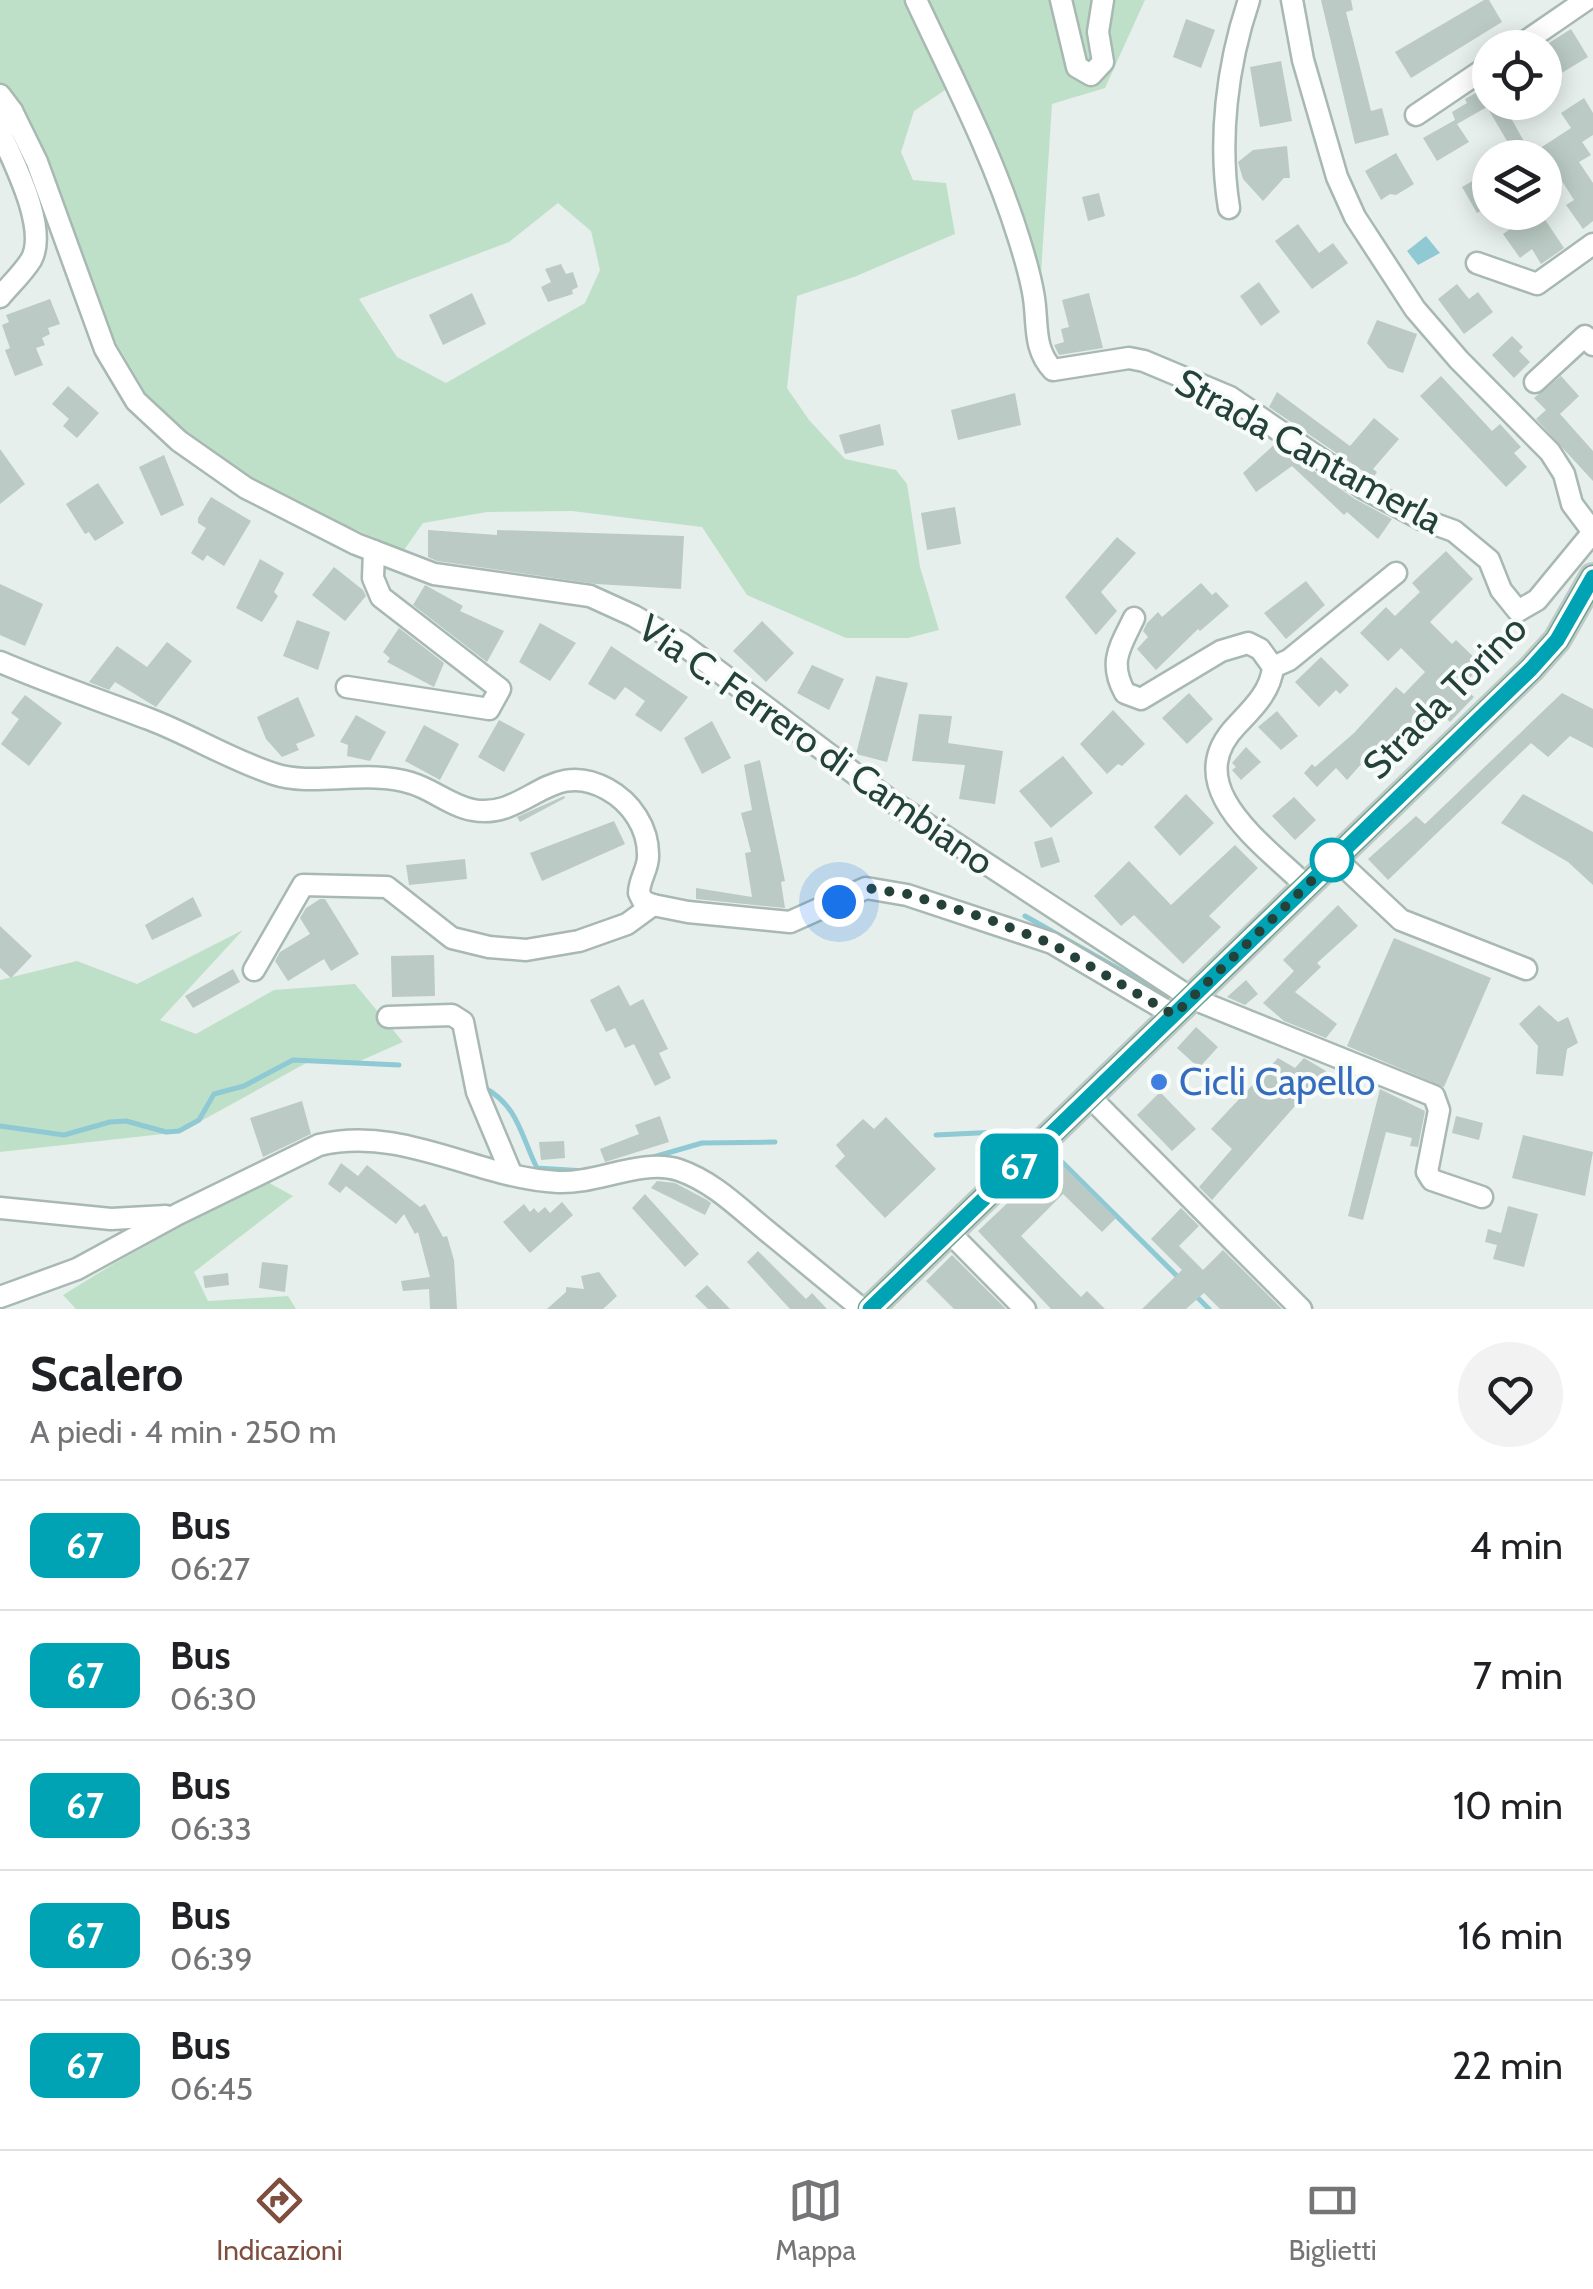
<!DOCTYPE html>
<html lang="it">
<meta charset="utf-8">
<style>
:root{--surface:#fff;--page:#f2f2f2;--text:#202124;--muted:#757577;--line:#e0e0e0;--accent:#7f4e3f}
body{margin:0;font-family:Cabin,sans-serif;background:var(--page);color:var(--text);height:100vh;display:flex;flex-direction:column;font-size:38px;white-space:nowrap}
*{box-sizing:border-box;margin:0}
p{font-size:32px;color:var(--muted)}
.icon{flex:none;width:55px;height:55px;fill:none;stroke:currentColor;stroke-width:2;stroke-linecap:round;stroke-linejoin:round}
.map{position:relative;height:1309px;overflow:hidden}
.panel{display:flex;flex-direction:column;background:var(--surface);flex:1}
.panel>*{flex:none}
.badge{padding:0 20px;border-radius:15px;font-size:35px;line-height:65px}
.buttons{position:absolute;left:1472px;top:30px;display:grid;gap:20px}
.buttons a{display:grid;place-items:center;width:90px;height:90px;border-radius:50%;background:var(--surface);box-shadow:0 5px 25px #0003;font-size:50px}
.you{position:absolute;width:50px;height:50px;margin:-25px;border:8px solid #fff;border-radius:50%;background:#1a73e8;box-shadow:0 0 0 15px #1a73e833}
.map>.badge{position:absolute;translate:-50% -50%;box-shadow:0 0 0 5px #fff}
.round{display:grid;place-items:center;flex:none;width:105px;height:105px;border-radius:52px;background:var(--page)}
.overview{display:flex;align-items:center;justify-content:space-between;height:170px;padding:0 30px}
h1{font-size:48px;font-weight:700;line-height:75px}
ul{padding:0;list-style:none}
li{display:flex;align-items:center;gap:30px;height:130px;padding:0 30px;border-top:2px solid var(--line)}
li div{flex:1}
li b{display:block;font-size:38px}
li em{font-style:normal}
li .badge{min-width:110px;font-weight:700;text-align:center}
.tab-bar{display:flex;justify-content:space-around;align-items:center;height:140px;border-top:2px solid var(--line);background:var(--surface);font-size:28px;color:var(--muted)}
.tab-bar a{display:grid;justify-items:center;gap:5px}
.tab-bar .on{color:var(--accent)}
.map>svg:first-child{display:block}
.green{fill:#bfe0c8;fill-rule:evenodd}
.water{fill:#8ec9d4}
.lines{fill:none;stroke-linecap:round;stroke-linejoin:round}
.stream{stroke:#8ec9d4;stroke-width:5}
.building{fill:#bbcac4}
.minor-casing{stroke:#a8b8b2;stroke-width:25}
.major-casing{stroke:#c2cac8;stroke-width:30}
.minor{stroke:#fff;stroke-width:20}
.major{stroke:#6aa596;stroke-width:25}
.line-casing{stroke:#fff;stroke-width:22}
.line{stroke:#00a3b4;stroke-width:15}
.walk{stroke:#24423a;stroke-width:10;stroke-dasharray:0 18}
.stop-dot{fill:#fff;stroke:#00a3b4;stroke-width:5}
.shop-dot{fill:#3f7fe0;stroke:#f7fbf9;stroke-width:4}
.labels{text-anchor:middle;stroke-width:8;stroke-linejoin:round;paint-order:stroke}
.street-label{font-size:38px;fill:#24423a;stroke:#f7fbf9}
.shop-label{font-size:38px;fill:#366cbe;stroke:#f7fbf9;text-anchor:start}
</style>
<div class="map">
<svg width="1593" height="1309" viewBox="0 0 1593 1309">
<rect width="100%" height="100%" fill="#e6efeb"/>
<g class="green">
<path d="M0,0H1145L1105,88L1052,104L1037,335L1001,206L951,86L914,111L901,152L913,180L946,183L955,234L854,277L797,296L787,388L809,420L845,459L896,470L907,484L920,567L939,630L908,638H846L747,595L702,527L572,511L487,512L423,523L404,550L328,518L224,464L150,400L111,334L24,114L0,95ZM558,203L591,231L600,270L585,303L446,383L397,357L359,299L509,242Z"/>
<path d="M243,930L160,1020L196,1034L274,990L355,984L403,1042L353,1064L308,1062L181,1132L0,1152V980L77,961L137,984Z"/>
<path d="M264,1180L293,1196L194,1272L208,1301L288,1296L296,1309H76L63,1295L115,1263Z"/>
</g>
<path class="water" d="M1426,236L1440,253L1418,265L1407,251Z"/>
<g class="lines">
<g class="stream">
<path d="M1025,916L1163,994"/>
<path d="M485,1088C518,1106 521,1136 537,1168L585,1171"/>
<path d="M0,1126L64,1135L110,1122L126,1121L166,1132L179,1131L199,1120L214,1094L244,1086L293,1060L399,1065"/>
<path d="M936,1135L1018,1131L1036,1138"/>
<path d="M1048,1148L1179,1278"/>
<path d="M650,1158L702,1143L775,1142"/>
<path d="M1197,1297L1209,1309"/>
</g>
</g>
<g class="building">
<path d="M1321,0H1351L1353,10L1346,12L1371,111L1382,108L1389,135L1355,144Z"/>
<path d="M1484,0H1489L1502,22L1411,78L1395,52Z"/>
<path d="M1186,19L1215,30L1201,68L1173,57Z"/>
<path d="M1571,29L1588,57L1545,83V48H1541Z"/>
<path d="M1281,61L1292,121L1260,127L1250,67Z"/>
<path d="M1490,85V102H1502L1531,154L1571,128L1561,113L1584,98L1593,113V135L1582,142L1591,155L1579,162L1593,183V221L1583,229L1566,205L1574,200L1560,178L1545,188V158H1517L1487,107L1457,124L1469,142L1437,161L1423,138L1455,120L1452,112L1467,103L1465,99Z"/>
<path d="M1287,146L1290,178H1284L1263,201L1243,179L1238,162L1253,150Z"/>
<path d="M1396,153L1414,184L1396,195L1390,194L1381,200L1365,171Z"/>
<path d="M1490,171V205L1477,213L1462,187Z"/>
<path d="M1099,193L1105,216L1088,221L1082,197Z"/>
<path d="M1535,212H1540L1564,248L1541,264L1532,249L1520,258L1503,234Z"/>
<path d="M1298,224L1319,253L1333,243L1348,263L1312,289L1275,241Z"/>
<path d="M561,264L566,274L573,272L578,287L572,290L573,294L548,302L541,287L551,282L545,269Z"/>
<path d="M1259,282L1280,312L1261,326L1240,296Z"/>
<path d="M1457,284L1469,299L1478,292L1493,312L1464,334L1438,299Z"/>
<path d="M472,293L486,324L443,345L429,315Z"/>
<path d="M1089,293L1103,348L1059,355L1054,345L1064,342L1061,329L1069,327L1062,300Z"/>
<path d="M50,299L60,324L48,328L50,334L42,338L45,345L36,348L43,365L15,376L5,350L10,348L2,325L9,322L6,315Z"/>
<path d="M1377,320L1417,334L1403,373L1388,368L1367,343Z"/>
<path d="M1512,336L1523,347L1519,351L1530,362L1514,378L1492,355Z"/>
<path d="M1441,376L1492,431L1500,424L1521,447L1514,453L1527,467L1506,487L1420,396Z"/>
<path d="M1561,376L1579,396L1560,414L1593,451V481L1536,419L1546,410L1534,398Z"/>
<path d="M68,386L99,413L77,438L63,426L69,419L52,404Z"/>
<path d="M1277,392L1350,446L1374,418L1399,439L1373,469L1377,472L1373,478L1269,407Z"/>
<path d="M1015,393L1021,425L958,440L951,410Z"/>
<path d="M880,424L884,445L845,454L839,435Z"/>
<path d="M1275,444L1355,499L1392,519L1378,539L1347,512L1344,515L1292,466L1256,492L1243,473Z"/>
<path d="M0,449L25,484L0,504Z"/>
<path d="M164,455L184,505L161,516L139,467Z"/>
<path d="M98,483L124,523L95,541L89,532L85,534L66,504Z"/>
<path d="M211,497L251,521L224,566L207,555L203,561L191,553L206,528L198,523V518Z"/>
<path d="M955,507L961,544L927,550L921,513Z"/>
<path d="M428,530L497,535V530L684,536L681,589L596,584L437,561L428,557Z"/>
<path d="M1117,537L1136,553L1101,592L1117,611L1096,635L1065,597Z"/>
<path d="M1446,551L1473,579L1430,622L1452,644L1456,640L1482,665L1462,686L1474,697L1450,722L1436,709L1394,754L1381,742L1347,780L1336,768L1317,787L1304,773L1312,764L1315,767L1354,733L1396,687L1404,694L1425,672L1401,648L1388,661L1360,633L1386,607L1395,616L1420,592L1412,583Z"/>
<path d="M260,559L284,573L274,592L278,596L262,622L236,608Z"/>
<path d="M334,567L363,590L366,596L345,621L312,595Z"/>
<path d="M1306,581L1325,605L1286,639L1264,613Z"/>
<path d="M1201,583L1212,595L1216,592L1229,606L1200,631L1198,629L1156,670L1137,649L1148,637L1143,631L1147,623L1158,612L1162,617Z"/>
<path d="M0,584L43,604L25,646L0,635Z"/>
<path d="M425,585L463,606L460,611L504,631L487,662L413,605Z"/>
<path d="M297,620L330,632L318,670L283,656Z"/>
<path d="M762,621L794,653L766,682L733,651Z"/>
<path d="M540,623L576,643L550,681L519,662Z"/>
<path d="M399,628L444,663L434,687L387,662L390,658L383,652Z"/>
<path d="M167,642L192,661L156,707L115,682L109,690L89,682L117,646L147,667Z"/>
<path d="M611,646L688,697L661,732L635,715L645,701L625,687L615,700L588,684Z"/>
<path d="M1321,657L1349,685L1340,694L1336,690L1319,707L1295,682Z"/>
<path d="M812,665L844,679L829,710L797,693Z"/>
<path d="M876,676L908,683L887,762L856,754Z"/>
<path d="M1189,693L1213,719L1187,744L1162,718Z"/>
<path d="M1562,693L1593,709V748L1570,736L1548,757L1531,743L1388,880L1368,859L1416,816L1425,824Z"/>
<path d="M25,695L62,723L29,766L1,744L19,719L11,713Z"/>
<path d="M298,697L315,736L296,744L299,750L282,757L266,739L257,717Z"/>
<path d="M1113,710L1145,744L1122,766L1118,764L1107,774L1080,744Z"/>
<path d="M1277,711L1298,736L1281,750L1258,727Z"/>
<path d="M919,714L952,716L948,743L1003,751L995,804L959,799L965,765L912,761Z"/>
<path d="M356,715L386,732L370,761L347,756L348,745L340,742Z"/>
<path d="M499,720L525,734L504,772L478,757Z"/>
<path d="M712,721L731,758L702,774L684,738Z"/>
<path d="M424,725L459,744L440,780L405,761Z"/>
<path d="M1246,747L1261,762L1241,780L1232,770L1236,767L1232,763Z"/>
<path d="M1063,756L1093,793L1051,828L1019,791Z"/>
<path d="M760,760L785,881L781,882L785,908L696,899V888L752,897L745,853L751,852L741,813L752,810L744,765Z"/>
<path d="M1186,794L1214,823L1180,856L1154,827Z"/>
<path d="M1523,794L1593,832V885L1568,862L1501,823Z"/>
<path d="M564,796L565,798L520,822L517,817Z"/>
<path d="M1294,797L1316,820L1295,840L1272,816Z"/>
<path d="M614,821L625,844L542,881L530,853Z"/>
<path d="M1052,837L1060,862L1041,868L1034,842Z"/>
<path d="M1235,845L1258,868L1209,916L1221,927L1183,964L1134,915L1121,926L1094,896L1129,861L1171,905Z"/>
<path d="M465,859L467,879L409,885L406,865Z"/>
<path d="M193,897L202,916L152,940L145,925Z"/>
<path d="M320,899H325L359,954L331,971L324,959L288,981L275,961L280,952L310,934L300,918L306,908Z"/>
<path d="M1338,905L1358,926L1317,963L1321,967L1295,992L1337,1024L1326,1038L1284,1021L1263,1003L1294,971L1283,960Z"/>
<path d="M0,926L32,956L11,978L0,968Z"/>
<path d="M1394,938L1491,978L1444,1087L1347,1046Z"/>
<path d="M434,955L435,996L392,997L391,956Z"/>
<path d="M233,969L240,982L193,1008L185,996Z"/>
<path d="M1246,980L1258,994L1245,1005L1227,997Z"/>
<path d="M619,985L630,1006L643,999L668,1049L659,1053L671,1078L655,1086L634,1044L625,1048L615,1028L606,1032L590,1000Z"/>
<path d="M1539,1005L1558,1022L1568,1017L1578,1043L1567,1049L1563,1076L1536,1074L1538,1046L1519,1024Z"/>
<path d="M1196,1027L1218,1047L1199,1068L1177,1048Z"/>
<path d="M1278,1058L1295,1068L1304,1058L1326,1071L1212,1200L1199,1187L1232,1149L1211,1129Z"/>
<path d="M1380,1089L1425,1111L1418,1147L1410,1146L1412,1138L1386,1132L1363,1220L1348,1216Z"/>
<path d="M1160,1092L1196,1129L1172,1151L1137,1115Z"/>
<path d="M302,1101L311,1134L263,1157L250,1118Z"/>
<path d="M660,1116L669,1142L605,1162L600,1149L639,1134L635,1125Z"/>
<path d="M1456,1116L1483,1123L1479,1140L1452,1133Z"/>
<path d="M886,1117L936,1169L885,1218L835,1166L845,1156L836,1145L863,1119L874,1129Z"/>
<path d="M1523,1135L1593,1152L1585,1196L1512,1178Z"/>
<path d="M564,1141L565,1158L541,1160L539,1142Z"/>
<path d="M1055,1158L1116,1218L1102,1232L1063,1194L1021,1236L1081,1297L1087,1291L1105,1309H1051L978,1231Z"/>
<path d="M341,1163L358,1176L367,1165L420,1207L425,1204L443,1237L447,1236L454,1260L457,1309H430L429,1289L403,1291L401,1281L430,1277L418,1232L415,1234L404,1214L396,1224L346,1186L340,1193L328,1184Z"/>
<path d="M657,1181L675,1183L707,1200L711,1203L705,1215L651,1188Z"/>
<path d="M645,1194L699,1254L685,1267L632,1208Z"/>
<path d="M562,1202L573,1215L530,1253L503,1222L524,1204L530,1212L534,1208L538,1213L545,1207L550,1213Z"/>
<path d="M1508,1206L1538,1214L1524,1267L1493,1259L1497,1245L1485,1242L1488,1229L1501,1233Z"/>
<path d="M1181,1208L1199,1226L1179,1246L1203,1270L1223,1250L1282,1309H1220L1204,1293L1186,1309H1142L1182,1270L1151,1239Z"/>
<path d="M758,1251L806,1299L812,1293L827,1309H790L747,1262Z"/>
<path d="M952,1255L1006,1309H954L926,1281Z"/>
<path d="M262,1262L288,1265L285,1292L259,1288Z"/>
<path d="M599,1272L617,1296L603,1309H547L566,1292V1287L584,1289L581,1276Z"/>
<path d="M228,1273L229,1285L205,1288L203,1276Z"/>
<path d="M707,1285L730,1309H708L695,1296Z"/>
</g>
<g class="lines">
<defs>
<g id="minor">
<path d="M916,0C953,79 993,155 1019,239C1025,258 1031,278 1034,298C1038,325 1033,349 1053,370L1129,358L1144,361L1230,397L1363,488L1421,519L1454,531L1489,560L1501,590L1518,611L1537,600L1593,532"/>
<path d="M1061,0L1077,67L1091,75L1103,62L1098,32L1103,0"/>
<path d="M1292,0L1303,60L1337,177L1355,217L1415,309L1459,360L1550,452L1564,474L1572,504L1593,532"/>
<path d="M1516,48L1586,0"/>
<path d="M0,95L12,111L37,162L105,349L136,401L179,441L246,488L356,544L434,574L590,596L634,616L682,644L891,801L1191,998L1434,1096L1439,1110L1427,1172L1432,1180L1482,1197"/>
<path d="M1416,115L1490,65"/>
<path d="M1229,208C1218,140 1227,65 1249,0"/>
<path d="M1477,263L1537,284L1593,244"/>
<path d="M0,297C10,285 23,273 31,260C48,230 16,167 3,138L1,126L12,111"/>
<path d="M1535,382L1585,336L1593,345"/>
<path d="M1134,618C1120,647 1108,662 1125,693L1141,699L1221,651L1248,643L1260,649L1273,667C1271,691 1253,708 1237,725C1177,787 1264,844 1306,886"/>
<path d="M0,662C49,683 99,700 149,719C191,735 231,760 274,774C313,787 367,769 411,783C432,789 451,806 473,810C526,820 550,757 607,789C631,802 649,828 648,857C648,869 639,880 639,893L643,901L653,905L688,912L790,922L866,888L907,895L1052,943L1174,1015"/>
<path d="M1273,667L1289,660L1396,573"/>
<path d="M347,687L489,709L500,689L381,597L373,578L374,551"/>
<path d="M1335,858L1401,920L1526,969"/>
<path d="M254,970L303,885L387,887L452,938L489,947L526,950L579,941L627,924L653,905"/>
<path d="M388,1017L452,1015L463,1022L477,1092L511,1173"/>
<path d="M1090,1097L1301,1309"/>
<path d="M0,1208L111,1219L166,1216"/>
<path d="M948,1231L1025,1309"/>
<path d="M0,1297L77,1269L178,1214L319,1145C404,1125 476,1178 558,1182C597,1184 642,1158 679,1170C714,1182 740,1209 767,1231C799,1257 830,1283 862,1309"/>
</g>
<path id="major" d="M870,1309L1531,669L1557,640L1593,577"/>
</defs>
<use href="#minor" class="minor-casing"/>
<use href="#major" class="major-casing"/>
<use href="#minor" class="minor"/>
<use href="#major" class="major"/>
</g>
<g class="lines">
<defs>
<path id="line" d="M870,1309L1531,669L1557,640L1593,577"/>
</defs>
<use href="#line" class="line-casing"/>
<use href="#line" class="line"/>
<path class="walk" d="M839,902L866,888L907,894L988,919L1052,944L1174,1015L1335,858L1332,860"/>
</g>
<circle class="stop-dot" cx="1332" cy="860" r="20"/>
<circle class="shop-dot" cx="1159" cy="1082" r="10"/>
<g class="labels">
<g class="street-label">
<text transform="translate(1309 451) rotate(29)" y="13">Strada Cantamerla</text>
<text transform="translate(1445 697) rotate(-45)" y="13">Strada Torino</text>
<text transform="translate(816 745) rotate(35)" y="13">Via C. Ferrero di Cambiano</text>
</g>
<g class="shop-label">
<text x="1179" y="1095">Cicli Capello</text>
</g>
</g>
</svg>
<div class="buttons">
<a><svg class="icon" aria-label="locate" viewBox="0 0 24 24"><circle cx="12" cy="12" r="6"/><path d="M12 2v4M12 18v4M2 12h4M18 12h4"/></svg></a>
<a><svg class="icon" aria-label="layers" viewBox="0 0 24 24"><path d="M12 4l9 5-9 5-9-5zM3 14l9 5 9-5"/></svg></a>
</div>
<div class="you" style="left:839px;top:902px"></div>
<b class="badge" style="left:1019px;top:1166px;background:#00a3b4;color:#fff">67</b>
</div>
<section class="panel">
<div class="overview"><div><h1>Scalero</h1><p>A piedi · 4 min · 250 m</p></div><a class="round"><svg class="icon" aria-label="heart" viewBox="0 0 24 24"><path d="M12 20l-8-8c-3-5 5-10 8-4 3-6 11-1 8 4z"/></svg></a></div>
<ul>
<li><span class="badge" style="background:#00a3b4;color:#fff">67</span><div><b>Bus</b><p>06:27</p></div><em>4 min</em></li>
<li><span class="badge" style="background:#00a3b4;color:#fff">67</span><div><b>Bus</b><p>06:30</p></div><em>7 min</em></li>
<li><span class="badge" style="background:#00a3b4;color:#fff">67</span><div><b>Bus</b><p>06:33</p></div><em>10 min</em></li>
<li><span class="badge" style="background:#00a3b4;color:#fff">67</span><div><b>Bus</b><p>06:39</p></div><em>16 min</em></li>
<li><span class="badge" style="background:#00a3b4;color:#fff">67</span><div><b>Bus</b><p>06:45</p></div><em>22 min</em></li>
</ul>
</section>
<nav class="tab-bar">
<a class="on"><svg class="icon" aria-label="directions" viewBox="0 0 24 24"><path d="M12 3l9 9-9 9-9-9zM9 14v-3h6M13 9l2 2-2 2"/></svg>Indicazioni</a>
<a><svg class="icon" aria-label="map" viewBox="0 0 24 24"><path d="M3 6l6-2 6 2 6-2v14l-6 2-6-2-6 2zM9 4v14M15 6v14"/></svg>Mappa</a>
<a><svg class="icon" aria-label="tickets" viewBox="0 0 24 24"><path d="M3 7h18v10H3zM15 7v10"/></svg>Biglietti</a>
</nav>
